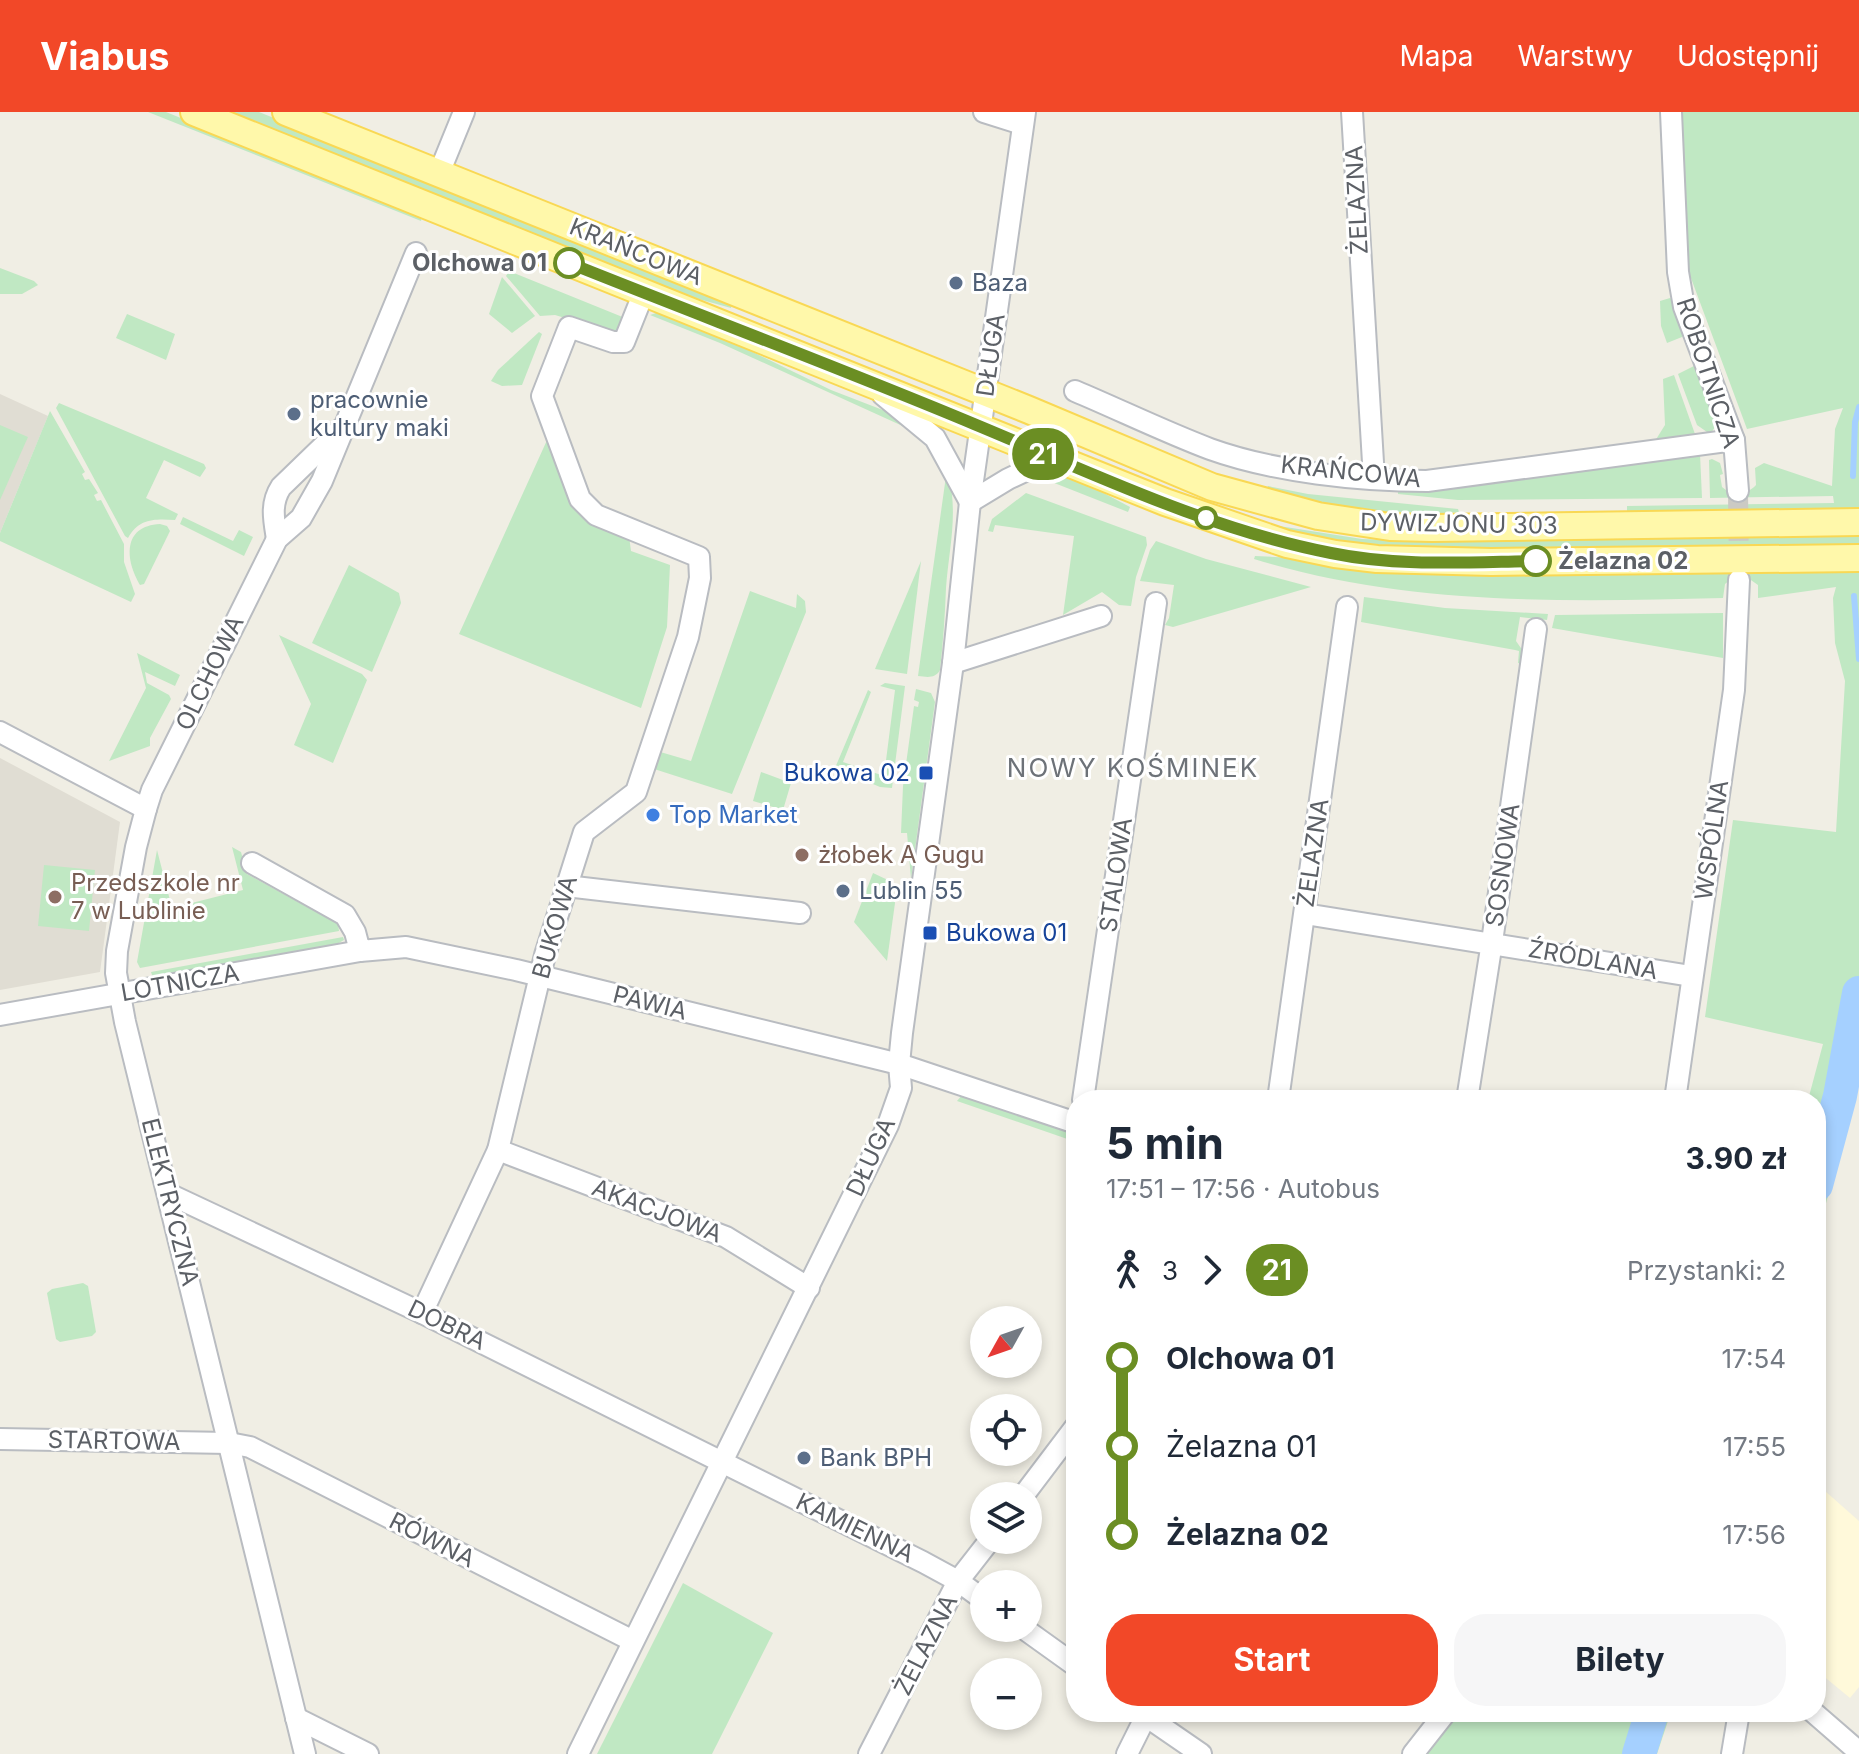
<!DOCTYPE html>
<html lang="pl">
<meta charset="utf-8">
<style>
:root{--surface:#fff;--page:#f6f6f7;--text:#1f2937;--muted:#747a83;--accent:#f24828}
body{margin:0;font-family:Inter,sans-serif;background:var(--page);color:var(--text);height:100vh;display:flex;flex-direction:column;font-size:30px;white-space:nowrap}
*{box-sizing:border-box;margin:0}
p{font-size:26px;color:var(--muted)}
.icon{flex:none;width:44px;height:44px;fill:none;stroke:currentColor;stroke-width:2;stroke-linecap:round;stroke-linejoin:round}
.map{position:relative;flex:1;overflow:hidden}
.drawer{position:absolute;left:1066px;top:978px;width:760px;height:632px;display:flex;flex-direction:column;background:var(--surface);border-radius:32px;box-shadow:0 4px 12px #0003}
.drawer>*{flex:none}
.badge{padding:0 16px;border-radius:26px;font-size:28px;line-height:52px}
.needle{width:52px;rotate:230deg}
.fabs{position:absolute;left:970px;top:1194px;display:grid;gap:16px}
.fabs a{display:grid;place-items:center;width:72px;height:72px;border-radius:50%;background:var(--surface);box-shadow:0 4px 12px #0003;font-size:40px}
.map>.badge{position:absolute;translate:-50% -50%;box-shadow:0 0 0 4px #fff}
.legs{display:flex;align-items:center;gap:12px;height:88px;padding:0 40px;font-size:26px}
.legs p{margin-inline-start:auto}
.headline{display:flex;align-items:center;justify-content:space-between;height:136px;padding:0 40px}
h1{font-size:44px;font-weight:700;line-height:60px}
.cta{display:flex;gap:16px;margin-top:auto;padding:16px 40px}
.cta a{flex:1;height:92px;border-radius:32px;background:var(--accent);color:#fff;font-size:32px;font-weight:700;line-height:92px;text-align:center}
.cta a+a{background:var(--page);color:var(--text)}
ul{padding:0 40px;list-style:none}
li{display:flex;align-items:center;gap:28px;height:88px;font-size:30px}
li i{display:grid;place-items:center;width:12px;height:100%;margin:0 10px;background:currentColor}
li i::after{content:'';width:20px;height:20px;margin:-10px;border:6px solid;border-radius:50%;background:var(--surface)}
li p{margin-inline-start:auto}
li:first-child i{background:linear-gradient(#0000 50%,currentColor 0)}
li:last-child i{background:linear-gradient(currentColor 50%,#0000 0)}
header{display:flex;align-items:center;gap:48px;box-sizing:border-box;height:112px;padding:0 40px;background:var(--accent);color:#fff}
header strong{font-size:38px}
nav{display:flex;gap:44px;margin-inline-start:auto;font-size:28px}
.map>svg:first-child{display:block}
.commercial{fill:#fff9da}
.education{fill:#e0ddd3}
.green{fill:#c0e8c3}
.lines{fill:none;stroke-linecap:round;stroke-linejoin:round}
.stream{stroke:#a5d0ff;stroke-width:6}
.river{stroke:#a5d0ff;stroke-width:34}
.minor-tunnel{stroke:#cbcac4;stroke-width:20;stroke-dasharray:20 10;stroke-linecap:butt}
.minor-casing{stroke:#b9bcc1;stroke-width:24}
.major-casing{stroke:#f9d854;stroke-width:30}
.minor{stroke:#fff;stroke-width:20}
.major{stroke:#fff8aa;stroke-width:26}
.line-1-casing{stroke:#fff;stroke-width:18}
.line-1{stroke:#6b8e23;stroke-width:12}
.stop-1-dot{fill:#fff;stroke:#6b8e23;stroke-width:4}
.service-dot{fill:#5c6f8a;stroke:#fff;stroke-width:3}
.transit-dot{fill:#1a4fb4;stroke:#fff;stroke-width:3}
.shop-dot{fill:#3f7fe0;stroke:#fff;stroke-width:3}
.education-dot{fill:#8d6e63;stroke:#fff;stroke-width:3}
.labels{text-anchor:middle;stroke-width:6;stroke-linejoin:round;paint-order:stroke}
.street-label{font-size:24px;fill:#5c6066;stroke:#fff}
.stop-label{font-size:24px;font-weight:bold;fill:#5c6066;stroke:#fff;text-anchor:end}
.service-label{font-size:24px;fill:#4e5e75;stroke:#fff;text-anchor:start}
.transit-label{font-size:24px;fill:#164399;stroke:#fff;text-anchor:end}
.shop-label{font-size:24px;fill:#366cbe;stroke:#fff;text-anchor:start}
.education-label{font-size:24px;fill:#785e54;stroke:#fff;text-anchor:start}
.neighbourhood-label{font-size:26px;letter-spacing:2px;fill:#6d7278;stroke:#fff}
</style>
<header>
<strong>Viabus</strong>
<nav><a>Mapa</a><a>Warstwy</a><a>Udostępnij</a></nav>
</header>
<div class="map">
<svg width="1859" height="1642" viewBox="0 0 1859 1642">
<rect width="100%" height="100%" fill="#f0eee4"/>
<path class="commercial" d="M1816,1371L1859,1409V1575L1850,1586L1816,1558Z"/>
<g class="education">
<path d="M0,282L48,304L0,421Z"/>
<path d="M0,646L120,710L100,860L0,878Z"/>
</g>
<g class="green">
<path d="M148,0H166L422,104L421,109Z"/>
<path d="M226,0H259L732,191L731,196L677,181Z"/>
<path d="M1680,0H1859V970L1816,1128V988H1808L1823,932L1705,905L1733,708L1836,720L1845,569L1835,531L1833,486L1836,475L1758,486V473L1748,466L1730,468L1725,472L1723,486C1565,490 1407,494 1254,447L1255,444L1294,446L1392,460L1524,462L1611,439L1366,436L1277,419L1279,414L1362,427L1415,429L1836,419L1834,396L1646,402L1627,400V394L1834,391L1833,384L1710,386L1709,348L1712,347L1720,351L1723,362L1720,363L1722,375C1732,384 1747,383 1756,373L1755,356L1764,351L1832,374L1835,317L1843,296L1747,317L1685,150Z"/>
<path d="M0,156L34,169L38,173L22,182H0Z"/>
<path d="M509,159L625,206L618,222L555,203L540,204L506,164Z"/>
<path d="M502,165L535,204L512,221L489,202Z"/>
<path d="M1670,186L1674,189L1685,221L1682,225L1667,231L1661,214L1660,189Z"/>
<path d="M659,200L724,226L831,278L888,300L918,321L720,231L650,203Z"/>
<path d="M127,202L175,222L166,248L116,226Z"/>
<path d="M539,220L542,222L522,273L502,274L491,269L498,258Z"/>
<path d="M1694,254L1698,256L1718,311L1708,325L1707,320L1697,313L1678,262Z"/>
<path d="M1674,263L1695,322L1655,329L1665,313L1663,267Z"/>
<path d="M59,291L204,352L206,356L200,365L164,348L146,386L178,402L175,408C155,407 139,406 128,426L125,424L56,296Z"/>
<path d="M50,299L85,360L82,362L85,368L89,367L98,381L94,383L97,389L101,388L124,432V450L135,482L131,490L0,429V421Z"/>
<path d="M0,313L28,325L0,388Z"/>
<path d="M548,326L580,402L591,411L629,424L631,439L670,453L667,515L641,596L459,522Z"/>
<path d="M1700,342L1702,386L1458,388L1398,382V376Z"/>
<path d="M1050,361L1079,368L1130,395L1128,400L1034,363Z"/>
<path d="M946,364H949C958,405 949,436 946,476C945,504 943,531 940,558C935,567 927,565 918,564Z"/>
<path d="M1268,374L1308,382L1458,397L1459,400C1394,411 1329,395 1267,376Z"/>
<path d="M1026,381L1146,425L1147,433L1136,465L1131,494L1119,493L1102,480L1063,503L1074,424L995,413L993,420L988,419L992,407Z"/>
<path d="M183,405L233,429L239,418L253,425L244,444L180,412Z"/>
<path d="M160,412L167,414L170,419L144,472L140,473C125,448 122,414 160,412Z"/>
<path d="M1156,429L1206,447L1311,475L1173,515L1165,513L1169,506L1174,473L1140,469L1150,438Z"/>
<path d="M921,449L907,562L875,557Z"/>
<path d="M349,453L399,481L401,491L372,560L312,531Z"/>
<path d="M750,479L796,496L797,482L805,489L806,500L732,682L651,656L657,639L691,649Z"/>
<path d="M1364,485L1445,496L1548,502L1547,508L1520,505L1516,529L1523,539L1521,552L1518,551L1519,539L1515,538L1361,510Z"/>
<path d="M1723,501V546L1552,516L1555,503Z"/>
<path d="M279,523L362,562L367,568L333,651L294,633L311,592Z"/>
<path d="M137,541L180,563L175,574L145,560L147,571L169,583L171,587L150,626V634L109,649L146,576Z"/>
<path d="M885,571L905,574L892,676L880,675L835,656L868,578L871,580L843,650L884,664L895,578L880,574Z"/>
<path d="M916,577L931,581L935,590L911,767L907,721H901L903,674L914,594L918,595L919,590L914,588Z"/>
<path d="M761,660L791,671L783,698L753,689Z"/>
<path d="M232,735L241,740L247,762L338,812L339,819L140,856L137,850L157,738L172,796L243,778Z"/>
<path d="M44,753L95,758L89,819L38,814Z"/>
<path d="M873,761L892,770L895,791L887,849L854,810Z"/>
<path d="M343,825L344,828L337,832L153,866L151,860Z"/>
<path d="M962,983L1076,1021V1030L957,989Z"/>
<path d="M83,1171L88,1174L96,1220L92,1224L60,1230L56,1227L47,1181L52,1177Z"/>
<path d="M683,1471L773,1521L712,1642H597Z"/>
<path d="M1459,1600H1671L1657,1642H1427Z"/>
</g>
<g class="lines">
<g class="stream">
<path d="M1853,364L1855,310L1859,295"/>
<path d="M1854,484L1859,547"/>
</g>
<g class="river">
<path d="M1816,1073L1840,984L1859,881"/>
<path d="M1639,1642L1652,1600"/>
</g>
<path class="minor-tunnel" d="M1738,379L1739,460"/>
<defs>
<g id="minor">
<path d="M984,0L1022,12"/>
<path d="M1352,0L1374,367"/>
<path d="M1671,0L1678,160L1684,195L1734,328L1738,379"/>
<path d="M444,49L464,0"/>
<path d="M1075,279C1120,298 1165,320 1210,337C1274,360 1359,369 1427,369L1734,328"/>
<path d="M883,283L935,326L970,390"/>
<path d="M970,390L1008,367L1053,346"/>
<path d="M277,427C274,408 270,392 281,375L341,317"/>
<path d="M953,551L1101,504"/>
<path d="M0,620L146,697L136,735L117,839L116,861L125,910L305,1642"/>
<path d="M146,697L152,678L277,427L301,406L322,369L416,141"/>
<path d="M252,751L345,803L355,820L360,839L406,835L516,858L899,952L1076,1011"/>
<path d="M566,774L800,801"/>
<path d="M1305,802L1691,864"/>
<path d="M0,903L360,839"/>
<path d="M1083,988L1156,491"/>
<path d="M1278,988L1347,495"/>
<path d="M1467,988L1492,830L1536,517"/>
<path d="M1675,988L1734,578L1739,468"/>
<path d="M498,1038L726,1125L809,1176"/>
<path d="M169,1082L422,1201L923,1450L958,1469L984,1488"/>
<path d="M422,1201L498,1038L545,843L584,720L636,680L688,525L700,466L699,445L596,403L580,387L542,284L569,215L613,230H624L644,180"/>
<path d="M0,1327L229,1331L250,1335L633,1529"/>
<path d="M1023,1384L1076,1314"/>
<path d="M1023,1516L1076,1554"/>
<path d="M1140,1600L1201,1642"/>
<path d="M1813,1600L1859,1640"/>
<path d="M296,1606L368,1642"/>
<path d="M578,1642L888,1013L901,976L899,952L902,921L953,551L970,390L1025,0"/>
<path d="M869,1642L958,1469L990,1428"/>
<path d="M1127,1642L1146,1604"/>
<path d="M1413,1642L1446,1600"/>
<path d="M1732,1642L1739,1600"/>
</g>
<g id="major">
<path d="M194,0L1165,390L1287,432L1335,442L1377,447L1491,450L1859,446"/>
<path d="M286,0L1029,298L1212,375L1318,404L1390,415L1432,416L1859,410"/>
</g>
</defs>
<use href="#minor" class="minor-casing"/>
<use href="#major" class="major-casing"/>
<use href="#minor" class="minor"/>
<use href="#major" class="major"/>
</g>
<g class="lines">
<defs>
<path id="line-1" d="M569,151C704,205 840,256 974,312C1090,360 1207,417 1331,441C1398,455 1469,450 1536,449"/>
</defs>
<use href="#line-1" class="line-1-casing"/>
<use href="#line-1" class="line-1"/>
</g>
<g class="stop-1-dot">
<circle cx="569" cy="151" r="14"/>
<circle cx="1206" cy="406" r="10"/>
<circle cx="1536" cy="449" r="14"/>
</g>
<g class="service-dot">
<circle cx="956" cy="171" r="8"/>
<circle cx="294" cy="302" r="8"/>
<circle cx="843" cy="779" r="8"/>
<circle cx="804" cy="1346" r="8"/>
</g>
<g class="transit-dot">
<rect x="918" y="653" width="16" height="16" rx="4"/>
<rect x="922" y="813" width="16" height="16" rx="4"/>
</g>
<circle class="shop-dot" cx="653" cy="703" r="8"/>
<g class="education-dot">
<circle cx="802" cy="743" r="8"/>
<circle cx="55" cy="785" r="8"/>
</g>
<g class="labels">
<g class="street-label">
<text transform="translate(1357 88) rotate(-93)" y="8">ŻELAZNA</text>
<text transform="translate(636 140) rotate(22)" y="8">KRAŃCOWA</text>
<text transform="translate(991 243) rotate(-82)" y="8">DŁUGA</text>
<text transform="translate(1708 261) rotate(72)" y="8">ROBOTNICZA</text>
<text transform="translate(1351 360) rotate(6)" y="8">KRAŃCOWA</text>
<text transform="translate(1459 412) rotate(1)" y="8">DYWIZJONU 303</text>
<text transform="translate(210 561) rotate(-64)" y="8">OLCHOWA</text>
<text transform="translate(1712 728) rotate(-82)" y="8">WSPÓLNA</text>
<text transform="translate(1313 741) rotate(-82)" y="8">ŻELAZNA</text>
<text transform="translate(1503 753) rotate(-82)" y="8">SOSNOWA</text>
<text transform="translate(1116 763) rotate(-82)" y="8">STALOWA</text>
<text transform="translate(555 815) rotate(-74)" y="8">BUKOWA</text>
<text transform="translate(1593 848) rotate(10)" y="8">ŹRÓDLANA</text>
<text transform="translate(180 871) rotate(-10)" y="8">LOTNICZA</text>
<text transform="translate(650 891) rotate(14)" y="8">PAWIA</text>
<text transform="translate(871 1045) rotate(-65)" y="8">DŁUGA</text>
<text transform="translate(170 1090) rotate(76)" y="8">ELEKTRYCZNA</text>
<text transform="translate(657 1099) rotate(21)" y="8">AKACJOWA</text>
<text transform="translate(447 1213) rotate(26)" y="8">DOBRA</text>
<text transform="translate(114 1329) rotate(1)" y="8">STARTOWA</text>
<text transform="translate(855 1416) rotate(26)" y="8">KAMIENNA</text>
<text transform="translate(432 1428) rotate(27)" y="8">RÓWNA</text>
<text transform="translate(926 1533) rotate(-63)" y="8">ŻELAZNA</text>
</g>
<g class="stop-label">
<text x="547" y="159">Olchowa 01</text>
<text x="1558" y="457" text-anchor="start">Żelazna 02</text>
</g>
<g class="service-label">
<text x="972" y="179">Baza</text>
<text x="310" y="296">pracownie<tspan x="310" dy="28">kultury maki</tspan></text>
<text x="859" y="787">Lublin 55</text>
<text x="820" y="1354">Bank BPH</text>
</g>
<g class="transit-label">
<text x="910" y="669">Bukowa 02</text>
<text x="946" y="829" text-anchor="start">Bukowa 01</text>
</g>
<g class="shop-label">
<text x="669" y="711">Top Market</text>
</g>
<g class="education-label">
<text x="818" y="751">żłobek A Gugu</text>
<text x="71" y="779">Przedszkole nr<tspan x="71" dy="28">7 w Lublinie</tspan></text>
</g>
<g class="neighbourhood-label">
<text x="1133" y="665">NOWY KOŚMINEK</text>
</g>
</g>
</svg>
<div class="fabs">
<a><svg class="needle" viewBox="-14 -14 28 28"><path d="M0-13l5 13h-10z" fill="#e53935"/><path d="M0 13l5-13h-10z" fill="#747a83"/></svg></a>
<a><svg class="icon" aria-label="locate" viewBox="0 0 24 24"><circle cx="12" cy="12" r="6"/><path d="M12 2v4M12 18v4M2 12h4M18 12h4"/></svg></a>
<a><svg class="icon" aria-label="layers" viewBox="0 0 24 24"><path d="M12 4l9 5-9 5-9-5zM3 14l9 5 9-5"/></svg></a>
<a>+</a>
<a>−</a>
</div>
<b class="badge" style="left:1043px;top:342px;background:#6b8e23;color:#fff">21</b>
<section class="drawer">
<div class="headline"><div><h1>5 min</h1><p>17:51 – 17:56 · Autobus</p></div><b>3.90 zł</b></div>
<div class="legs"><svg class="icon" aria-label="walk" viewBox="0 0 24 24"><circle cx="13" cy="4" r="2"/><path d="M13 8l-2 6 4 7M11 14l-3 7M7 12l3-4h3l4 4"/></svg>3<svg class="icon" aria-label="forward" viewBox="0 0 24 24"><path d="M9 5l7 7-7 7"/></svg><b class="badge" style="background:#6b8e23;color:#fff">21</b><p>Przystanki: 2</p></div>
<ul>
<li><i style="color:#6b8e23"></i><b>Olchowa 01</b><p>17:54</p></li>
<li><i style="color:#6b8e23"></i><span>Żelazna 01</span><p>17:55</p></li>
<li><i style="color:#6b8e23"></i><b>Żelazna 02</b><p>17:56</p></li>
</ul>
<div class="cta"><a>Start</a><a>Bilety</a></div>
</section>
</div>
